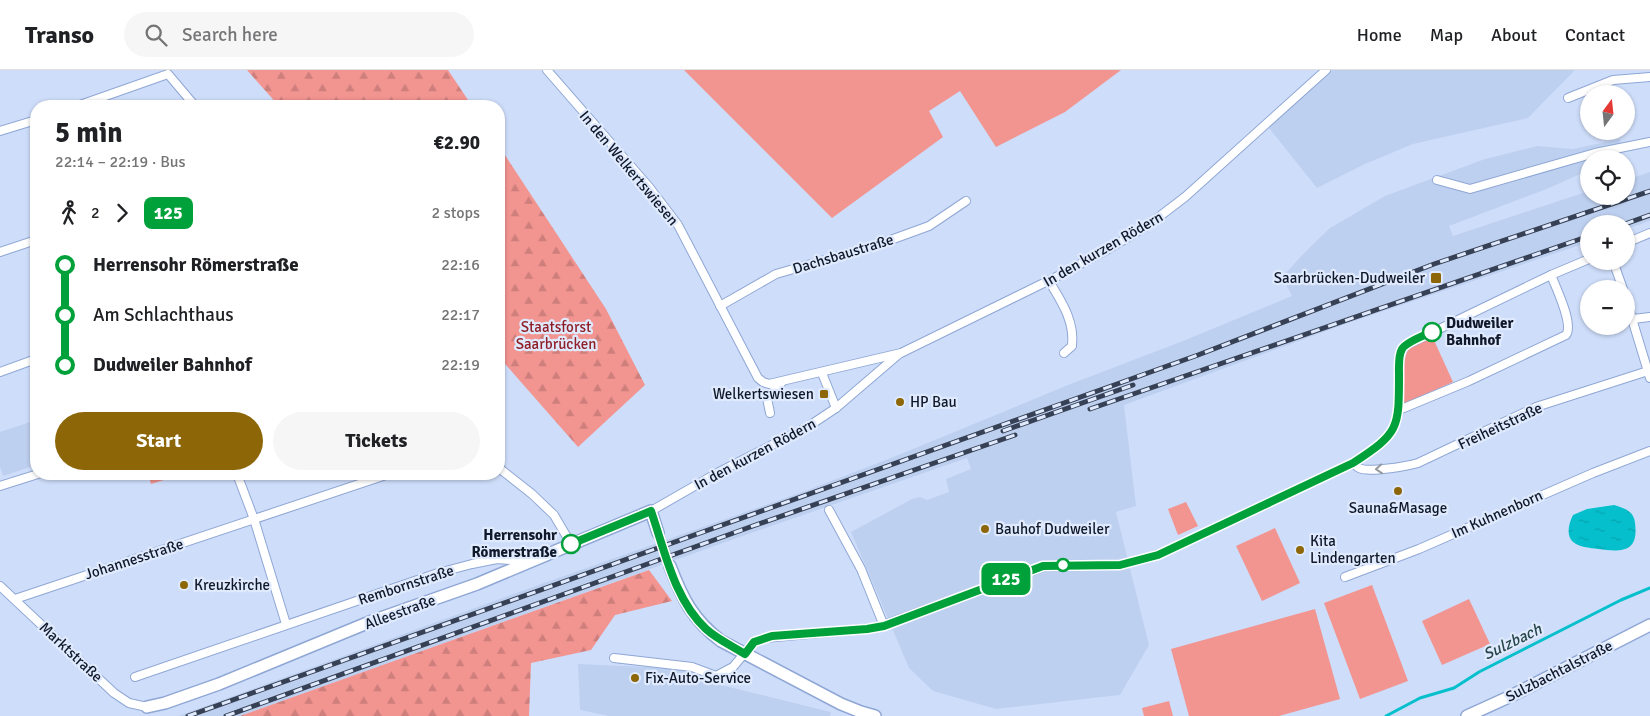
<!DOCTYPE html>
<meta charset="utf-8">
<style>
:root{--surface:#fff;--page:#f6f6f6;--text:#202124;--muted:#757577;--line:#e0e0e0;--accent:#8c6607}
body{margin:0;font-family:Signika,sans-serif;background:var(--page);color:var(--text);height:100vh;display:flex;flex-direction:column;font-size:19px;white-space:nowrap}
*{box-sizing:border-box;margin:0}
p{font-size:16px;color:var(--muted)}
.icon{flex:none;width:28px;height:28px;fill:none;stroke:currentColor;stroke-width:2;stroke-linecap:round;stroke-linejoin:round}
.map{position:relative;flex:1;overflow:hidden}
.drawer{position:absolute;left:30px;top:30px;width:475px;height:380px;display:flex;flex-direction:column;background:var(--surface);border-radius:20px;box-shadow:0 1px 4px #0004}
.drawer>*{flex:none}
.badge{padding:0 10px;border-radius:8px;font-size:18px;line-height:32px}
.needle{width:32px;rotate:15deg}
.fabs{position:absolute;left:1580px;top:15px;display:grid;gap:10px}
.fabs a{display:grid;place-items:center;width:55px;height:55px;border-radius:50%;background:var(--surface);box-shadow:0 1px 4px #0004;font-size:25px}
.map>.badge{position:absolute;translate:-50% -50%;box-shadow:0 0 0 2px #fff}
.legs{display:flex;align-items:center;gap:8px;height:55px;padding:0 25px;font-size:16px}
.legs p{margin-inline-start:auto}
.summary{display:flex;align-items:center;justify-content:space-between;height:85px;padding:0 25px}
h1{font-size:28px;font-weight:700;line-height:38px}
.primary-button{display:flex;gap:10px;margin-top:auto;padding:10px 25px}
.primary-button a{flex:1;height:58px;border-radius:30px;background:var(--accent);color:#fff;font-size:20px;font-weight:700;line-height:58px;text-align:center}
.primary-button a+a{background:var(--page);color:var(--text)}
ul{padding:0 25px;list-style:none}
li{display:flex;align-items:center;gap:18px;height:50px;font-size:19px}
li i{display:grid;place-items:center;width:8px;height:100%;margin:0 6px;background:currentColor}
li i::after{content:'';width:12px;height:12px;margin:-6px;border:4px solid;border-radius:50%;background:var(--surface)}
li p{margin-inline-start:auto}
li:first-child i{background:linear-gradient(#0000 50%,currentColor 0)}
li:last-child i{background:linear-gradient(currentColor 50%,#0000 0)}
header{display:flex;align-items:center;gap:30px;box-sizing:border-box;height:70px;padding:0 25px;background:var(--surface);border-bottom:1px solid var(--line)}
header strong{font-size:24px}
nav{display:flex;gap:28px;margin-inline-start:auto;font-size:18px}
.search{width:350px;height:45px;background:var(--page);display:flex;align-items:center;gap:12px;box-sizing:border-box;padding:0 18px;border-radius:28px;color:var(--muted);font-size:19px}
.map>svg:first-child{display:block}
.built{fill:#bed0f0}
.green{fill:#f29490}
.forest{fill:url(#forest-firs)}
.water{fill:url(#water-ripples)}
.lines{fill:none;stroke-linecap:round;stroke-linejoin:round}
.stream{stroke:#05c0cc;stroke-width:3}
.secondary-tunnel{stroke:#a8b6d0;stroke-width:11;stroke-dasharray:11 5.5;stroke-linecap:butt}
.street-casing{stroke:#8fa7d5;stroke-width:10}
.secondary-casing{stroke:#8fa7d5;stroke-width:14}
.street{stroke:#fff;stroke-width:8}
.secondary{stroke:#fff;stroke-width:11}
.rail-casing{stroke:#374155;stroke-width:5}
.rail{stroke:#e0eafe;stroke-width:3;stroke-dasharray:9;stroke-linecap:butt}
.oneway{stroke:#93989f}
.line-1-casing{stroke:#fff;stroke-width:11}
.line-1{stroke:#00a13a;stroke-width:8}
.poi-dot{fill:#8c6607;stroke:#e0eafe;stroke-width:2}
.stop-1-dot{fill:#fff;stroke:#00a13a;stroke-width:2.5}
.labels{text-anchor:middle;stroke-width:4.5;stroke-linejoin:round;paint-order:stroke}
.street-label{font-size:15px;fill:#10192a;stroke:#e0eafe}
.poi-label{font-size:15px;fill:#10192a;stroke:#e0eafe;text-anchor:start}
.stop-label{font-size:15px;font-weight:bold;fill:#10192a;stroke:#e0eafe;text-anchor:start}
.park-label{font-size:15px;fill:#901e26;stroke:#e0eafe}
.water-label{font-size:16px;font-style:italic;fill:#28474a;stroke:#e0eafe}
</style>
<header>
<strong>Transo</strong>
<div class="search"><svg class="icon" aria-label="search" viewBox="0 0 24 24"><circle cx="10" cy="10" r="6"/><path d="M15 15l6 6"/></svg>Search here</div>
<nav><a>Home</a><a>Map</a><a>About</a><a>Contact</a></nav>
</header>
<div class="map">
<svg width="1650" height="646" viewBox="0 0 1650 646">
<defs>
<pattern id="forest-firs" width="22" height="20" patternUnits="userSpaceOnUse" patternTransform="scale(1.25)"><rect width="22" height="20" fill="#f29490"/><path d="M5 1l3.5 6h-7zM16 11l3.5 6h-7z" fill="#ce7f7c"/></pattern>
<pattern id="water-ripples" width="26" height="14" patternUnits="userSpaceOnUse" patternTransform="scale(1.25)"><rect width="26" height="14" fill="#05c0cc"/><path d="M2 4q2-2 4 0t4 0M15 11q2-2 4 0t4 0" fill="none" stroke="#05a4af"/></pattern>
</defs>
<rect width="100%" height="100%" fill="#ceddfa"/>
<g class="built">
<path d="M1323,0H1575L1528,48L1413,74L1365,94L1317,118L1265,53Z"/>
<path d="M1620,69L1622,84L1612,89H1589V100L1549,118L1449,156L1453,166L1589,121V126H1626V110L1650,102V151L1626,159V154H1589V172L1348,253L1124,335L1136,436L1116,442L1149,575L1120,625L996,639L933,621L909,598L851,462L912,429L920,427L927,430L949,422L946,409L971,399L967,388L734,469L240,646H178L544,513L808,420L896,386L1068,315L1183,271L1292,226L1282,207L1309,178L1330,158L1385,126L1485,89L1537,76L1573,79Z"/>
<path d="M36,350V395L3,406L0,397V362Z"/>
<path d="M578,594L692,599L721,615L831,642L830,646H609L580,640Z"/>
</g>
<g class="green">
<path d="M684,0H1121L1065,42L996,77L960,21L929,41L943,67L832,148Z"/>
<path d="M1433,268L1453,312L1404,334C1404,321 1400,285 1411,277C1417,273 1426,271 1433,268Z"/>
<path d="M148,404H183L151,414Z"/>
<path d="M1186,432L1198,456L1178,465L1168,439Z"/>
<path d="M1275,458L1300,513L1262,531L1236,476Z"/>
<path d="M1372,515L1408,611L1360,629L1324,533Z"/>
<path d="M1469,529L1490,574L1442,595L1422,551Z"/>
<path d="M1315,539L1340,629L1279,646H1189L1171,579Z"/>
<path d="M1169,631L1173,646H1144L1142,638Z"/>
</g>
<g class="forest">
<path d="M247,0H448L472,36H279Z"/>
<path d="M499,76L606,239L645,315L578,377L499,287Z"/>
<path d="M649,500L672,531L615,545L591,580L531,593L529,646H240Z"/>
</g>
<path class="water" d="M1614,435C1624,438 1634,441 1635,453C1639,483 1621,482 1598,479C1590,478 1578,477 1572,471C1566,464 1569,453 1573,445L1587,439Z"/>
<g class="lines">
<path class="stream" d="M1386,646L1420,628L1454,618L1479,602L1621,530L1650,518"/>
<path class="secondary-tunnel" d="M658,463L670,496"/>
<defs>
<g id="street">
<path d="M547,0L649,117L678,155L758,308L763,312L769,314L901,283L1060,205L1110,178L1147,156L1185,127L1326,0"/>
<path d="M1568,28L1613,10L1650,7"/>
<path d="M77,36L168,4L195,36"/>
<path d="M0,61L36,50"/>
<path d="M1437,110L1470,119L1595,83L1650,72"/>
<path d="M1626,173L1650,163"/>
<path d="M0,182L36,170"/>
<path d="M1613,191L1623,219"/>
<path d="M1049,211C1061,231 1075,251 1072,276L1064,283"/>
<path d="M1626,229L1650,308"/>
<path d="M720,236L776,204L874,176L929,156L966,131"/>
<path d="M1633,249L1650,247"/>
<path d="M0,302L36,289"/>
<path d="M822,303L836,338"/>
<path d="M1399,340L1469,311L1566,265C1574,254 1556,218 1551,205"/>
<path d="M770,343L767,328L782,312"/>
<path d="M1353,393C1354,394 1358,398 1359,398C1368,403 1408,396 1418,393L1536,337L1648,301"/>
<path d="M499,398L532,424L554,445L571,474"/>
<path d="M237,404L254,449L286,554"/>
<path d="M0,416L38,404"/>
<path d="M829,440L861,499L884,556"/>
<path d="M651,441L719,402L809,356L836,338L899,284"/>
<path d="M1345,507L1419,479L1593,403L1650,381"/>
<path d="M0,516L114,623L129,633L147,637"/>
<path d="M15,529L389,404"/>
<path d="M614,588L692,597L716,606L733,597L754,572L765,568L875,558L1043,497L1120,495L1148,488L1167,481L1353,393C1402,362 1399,356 1399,300C1399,291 1399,282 1406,275L1551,205L1589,189"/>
<path d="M135,607L438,503L472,494L497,489L526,491"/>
</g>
<g id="secondary">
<path d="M670,496C682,528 693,550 721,571L841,634L861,642L875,646"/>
<path d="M147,637L165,633L219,614L372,551L477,514L651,441L658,463"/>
<path d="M1467,646L1511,626L1650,555"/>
</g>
</defs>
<use href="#street" class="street-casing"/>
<use href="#secondary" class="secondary-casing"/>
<use href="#street" class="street"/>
<use href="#secondary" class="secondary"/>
<defs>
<g id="rail">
<path d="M1625,154L1650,145"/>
<path d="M1090,339L1589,166"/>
<path d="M1003,361L1133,315"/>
<path d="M188,646L1198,285L1434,194L1650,121"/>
<path d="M226,646L750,457L1015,365"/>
</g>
</defs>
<use href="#rail" class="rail-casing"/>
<use href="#rail" class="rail"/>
</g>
<defs><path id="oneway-chevron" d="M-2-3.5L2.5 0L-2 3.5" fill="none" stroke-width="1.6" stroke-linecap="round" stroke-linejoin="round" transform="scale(1.25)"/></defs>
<use class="oneway" href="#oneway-chevron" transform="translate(1379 399) rotate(175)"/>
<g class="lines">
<defs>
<path id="line-1" d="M571,474L651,441C665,481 674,529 706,559C717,569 732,576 745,584L754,572L772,566L867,559L884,556L1043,496L1120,495L1158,485L1353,393C1399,363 1399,359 1399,305C1399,297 1398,286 1402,279C1406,272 1425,265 1432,262"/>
</defs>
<use href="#line-1" class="line-1-casing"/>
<use href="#line-1" class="line-1"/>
</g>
<g class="poi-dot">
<rect x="1430" y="202" width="12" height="12" rx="2.5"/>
<rect x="819" y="319" width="10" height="10" rx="2.5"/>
<circle cx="900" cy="332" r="5"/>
<circle cx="1398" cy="421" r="5"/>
<circle cx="985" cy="459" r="5"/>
<circle cx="1300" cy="480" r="5"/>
<circle cx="184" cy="515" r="5"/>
<circle cx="635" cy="608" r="5"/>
</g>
<g class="stop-1-dot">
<circle cx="1432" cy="262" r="9"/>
<circle cx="571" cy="474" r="9"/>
<circle cx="1063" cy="495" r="6"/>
</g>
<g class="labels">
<g class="street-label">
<text transform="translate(629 98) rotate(50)" y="5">In den Welkertswiesen</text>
<text transform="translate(1103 179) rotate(-30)" y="5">In den kurzen Rödern</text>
<text transform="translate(843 184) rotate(-17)" y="5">Dachsbaustraße</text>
<text transform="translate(1500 356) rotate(-25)" y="5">Freiheitstraße</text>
<text transform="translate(755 384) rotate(-28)" y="5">In den kurzen Rödern</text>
<text transform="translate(1497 444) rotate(-24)" y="5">Im Kuhnenborn</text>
<text transform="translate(134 489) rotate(-18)" y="5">Johannesstraße</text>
<text transform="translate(406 515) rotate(-18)" y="5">Rembornstraße</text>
<text transform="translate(400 542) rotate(-20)" y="5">Alleestraße</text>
<text transform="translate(71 582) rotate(43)" y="5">Marktstraße</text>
<text transform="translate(1559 601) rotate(-27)" y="5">Sulzbachtalstraße</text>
</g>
<g class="poi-label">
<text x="1425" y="213" text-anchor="end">Saarbrücken-Dudweiler</text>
<text x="814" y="329" text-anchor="end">Welkertswiesen</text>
<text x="910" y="337">HP Bau</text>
<text x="1398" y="443" text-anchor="middle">Sauna&amp;Masage</text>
<text x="995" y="464">Bauhof Dudweiler</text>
<text x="1310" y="476">Kita<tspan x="1310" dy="17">Lindengarten</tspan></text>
<text x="194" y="520">Kreuzkirche</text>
<text x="645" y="613">Fix-Auto-Service</text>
</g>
<g class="stop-label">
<text x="1446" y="258">Dudweiler<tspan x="1446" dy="17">Bahnhof</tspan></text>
<text x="557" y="470" text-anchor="end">Herrensohr<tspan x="557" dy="17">Römerstraße</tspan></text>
</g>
<g class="park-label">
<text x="556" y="262">Staatsforst<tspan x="556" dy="17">Saarbrücken</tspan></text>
</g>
<g class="water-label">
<text transform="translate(1512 571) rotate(-26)" y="6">Sulzbach</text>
</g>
</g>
</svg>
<div class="fabs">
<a><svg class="needle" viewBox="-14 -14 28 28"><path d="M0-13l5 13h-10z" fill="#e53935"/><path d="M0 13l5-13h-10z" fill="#757577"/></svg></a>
<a><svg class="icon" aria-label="locate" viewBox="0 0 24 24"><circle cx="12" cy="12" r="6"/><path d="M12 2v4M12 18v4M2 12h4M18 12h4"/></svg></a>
<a>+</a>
<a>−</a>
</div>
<b class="badge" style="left:1006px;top:509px;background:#00a13a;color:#fff">125</b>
<section class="drawer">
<div class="summary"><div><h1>5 min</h1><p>22:14 – 22:19 · Bus</p></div><b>€2.90</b></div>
<div class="legs"><svg class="icon" aria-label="walk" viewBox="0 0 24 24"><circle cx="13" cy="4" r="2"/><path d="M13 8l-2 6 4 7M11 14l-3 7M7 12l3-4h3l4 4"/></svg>2<svg class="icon" aria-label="forward" viewBox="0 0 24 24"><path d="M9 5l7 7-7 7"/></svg><b class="badge" style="background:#00a13a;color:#fff">125</b><p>2 stops</p></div>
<ul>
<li><i style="color:#00a13a"></i><b>Herrensohr Römerstraße</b><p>22:16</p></li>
<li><i style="color:#00a13a"></i><span>Am Schlachthaus</span><p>22:17</p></li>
<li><i style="color:#00a13a"></i><b>Dudweiler Bahnhof</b><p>22:19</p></li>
</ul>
<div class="primary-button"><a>Start</a><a>Tickets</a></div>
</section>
</div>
